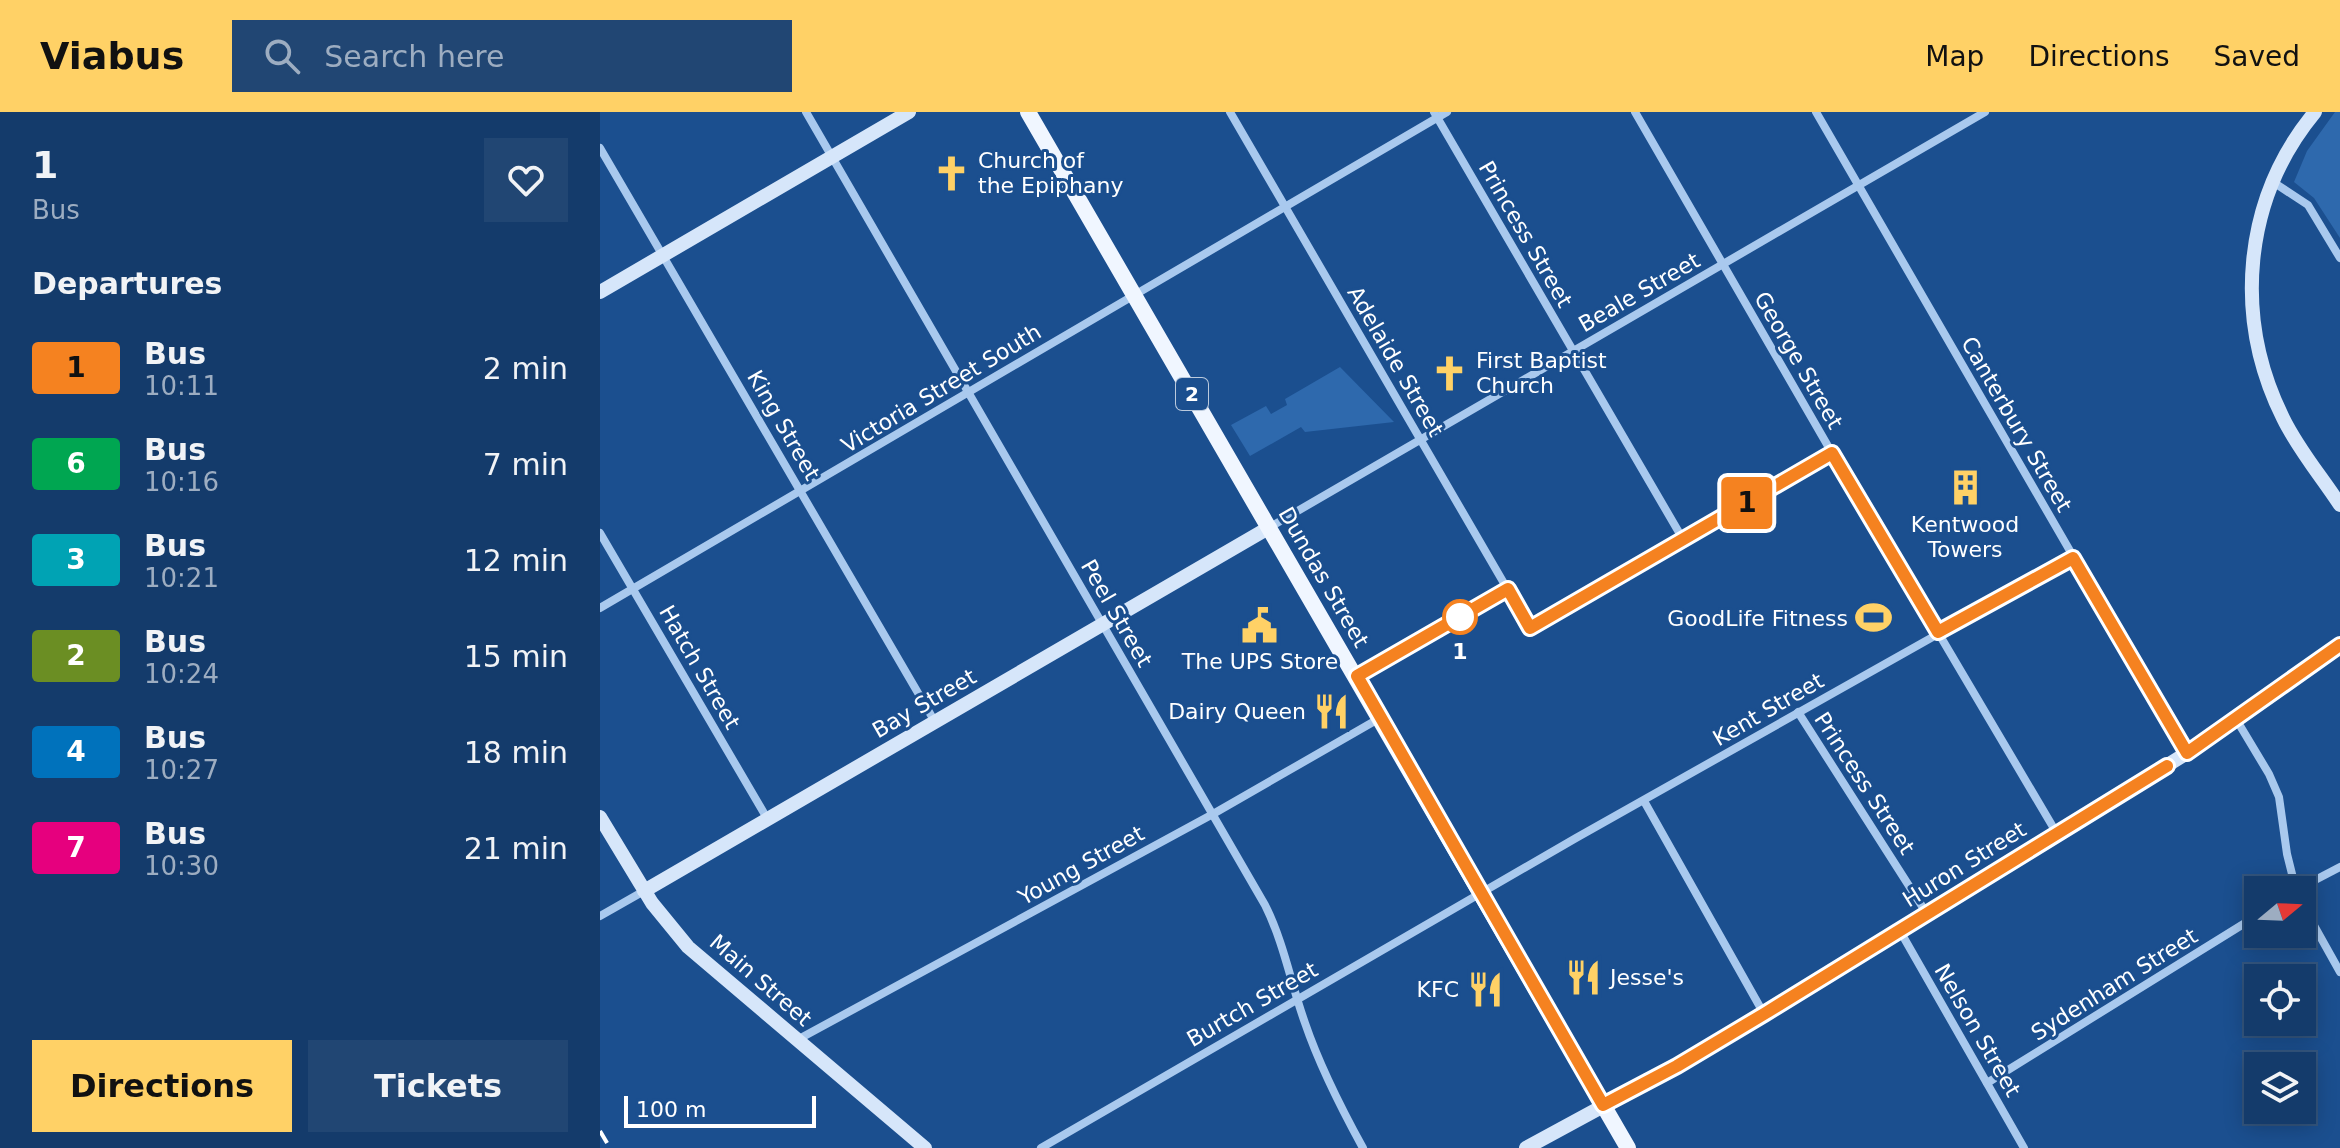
<!DOCTYPE html>
<style>
:root{--surface:#143b6b;--page:#214673;--text:#f1f3f6;--muted:#9dadc1;--line:#33557e;--accent:#ffd166}
body{margin:0;font-family:"DejaVu Sans",sans-serif;background:var(--page);color:var(--text);height:100vh;display:flex;flex-direction:column;font-size:30px;white-space:nowrap}
*{box-sizing:border-box;margin:0}
p{font-size:26px;color:var(--muted)}
.icon{flex:none;width:44px;height:44px;fill:none;stroke:currentColor;stroke-width:2;stroke-linecap:round;stroke-linejoin:round}
.map{position:relative;flex:1;overflow:hidden}
.sheet{display:flex;flex-direction:column;background:var(--surface);width:600px}
.sheet>*{flex:none}
.badge{padding:0 16px;border-radius:6px;font-size:28px;line-height:52px}
.needle{width:52px;rotate:71deg}
.controls{position:absolute;left:1644px;top:764px;display:grid;gap:16px}
.controls a{display:grid;place-items:center;width:72px;height:72px;border-radius:0px;background:var(--surface);box-shadow:0 4px 20px #0003,0 0 0 2px var(--line);font-size:40px}
.scale{position:absolute;left:24px;bottom:20px;width:192px;box-sizing:border-box;padding-left:8px;border:4px solid #fff;border-top:0;font-size:22px;line-height:28px;white-space:nowrap;color:#fff;-webkit-text-stroke:6px #1b4f8f;paint-order:stroke}
.map>.badge{position:absolute;translate:-50% -50%;box-shadow:0 0 0 4px #fff}
h2{padding:0 32px;font-size:30px;line-height:72px}
.round{display:grid;place-items:center;flex:none;width:84px;height:84px;border-radius:0px;background:var(--page)}
.summary{display:flex;align-items:center;justify-content:space-between;height:136px;padding:0 32px}
h1{font-size:38px;font-weight:600;line-height:60px}
.cta{display:flex;gap:16px;margin-top:auto;padding:16px 32px}
.cta a{flex:1;height:92px;border-radius:0px;background:var(--accent);color:#111;font-size:32px;font-weight:600;line-height:92px;text-align:center}
.cta a+a{background:var(--page);color:var(--text)}
ul{padding:0;list-style:none}
li{display:flex;align-items:center;gap:24px;height:96px;padding:0 32px}
li div{flex:1}
li b{display:block;font-size:30px}
li em{font-style:normal}
li .badge{min-width:88px;font-weight:700;text-align:center}
header{display:flex;align-items:center;gap:48px;box-sizing:border-box;height:112px;padding:0 40px;background:var(--accent);color:#111}
header strong{font-size:38px}
nav{display:flex;gap:44px;margin-inline-start:auto;font-size:28px}
.search{width:560px;height:72px;background:var(--page);display:flex;align-items:center;gap:20px;box-sizing:border-box;padding:0 28px;border-radius:0px;color:var(--muted);font-size:30px}
main{display:flex;flex:1;min-height:0}
.map>svg:first-child{display:block}
.green{fill:#2e69ad}
.lines{fill:none;stroke-linecap:round;stroke-linejoin:round}
.street{stroke:#a9c9ee;stroke-width:8}
.secondary{stroke:#d6e6fa;stroke-width:14}
.primary{stroke:#f0f6ff;stroke-width:16}
.rail{stroke:#fff;stroke-width:4;stroke-dasharray:14 6;stroke-linecap:butt}
.line-casing{stroke:#fff;stroke-width:18}
.line{stroke:#f58220;stroke-width:12}
.stop-dot{fill:#fff;stroke:#f58220;stroke-width:4}
.labels{text-anchor:middle;stroke-width:6;stroke-linejoin:round;paint-order:stroke}
.shield{fill:#1b4f8f;stroke:#bbcadd;stroke-width:2}
.shield-label{font-size:20px;font-weight:bold;fill:#fff}
.poi-label{font-size:22px;fill:#fff;stroke:#1b4f8f;text-anchor:start}
.street-label{font-size:22px;fill:#fff;stroke:#1b4f8f}
.stop-label{font-size:22px;font-weight:bold;fill:#fff;stroke:#1b4f8f}
</style>
<header>
<strong>Viabus</strong>
<div class="search"><svg class="icon" aria-label="search" viewBox="0 0 24 24"><circle cx="10" cy="10" r="6"/><path d="M15 15l6 6"/></svg>Search here</div>
<nav><a>Map</a><a>Directions</a><a>Saved</a></nav>
</header>
<main>
<section class="sheet">
<div class="summary"><div><h1>1</h1><p>Bus</p></div><a class="round"><svg class="icon" aria-label="heart" viewBox="0 0 24 24"><path d="M12 20l-8-8c-3-5 5-10 8-4 3-6 11-1 8 4z"/></svg></a></div>
<h2>Departures</h2>
<ul>
<li><span class="badge" style="background:#f58220;color:#111">1</span><div><b>Bus</b><p>10:11</p></div><em>2 min</em></li>
<li><span class="badge" style="background:#00a651;color:#fff">6</span><div><b>Bus</b><p>10:16</p></div><em>7 min</em></li>
<li><span class="badge" style="background:#00a3b4;color:#fff">3</span><div><b>Bus</b><p>10:21</p></div><em>12 min</em></li>
<li><span class="badge" style="background:#6b8e23;color:#fff">2</span><div><b>Bus</b><p>10:24</p></div><em>15 min</em></li>
<li><span class="badge" style="background:#0072bc;color:#fff">4</span><div><b>Bus</b><p>10:27</p></div><em>18 min</em></li>
<li><span class="badge" style="background:#e6007e;color:#fff">7</span><div><b>Bus</b><p>10:30</p></div><em>21 min</em></li>
</ul>
<div class="cta"><a>Directions</a><a>Tickets</a></div>
</section>
<div class="map">
<svg width="1740" height="1036" viewBox="0 0 1740 1036">
<rect width="100%" height="100%" fill="#1b4f8f"/>
<g class="green">
<path d="M1735,0H1740V126L1714,86L1694,70L1707,39Z"/>
<path d="M740,255L794,310L705,320L701,315L650,344L631,313L666,294L671,302L687,293L685,287Z"/>
</g>
<g class="lines">
<g class="street">
<path d="M206,0L665,793C684,831 691,872 705,911C720,955 741,996 763,1036"/>
<path d="M630,0L930,516L1232,341"/>
<path d="M834,0L1084,429"/>
<path d="M1035,0L1232,341L1456,720"/>
<path d="M1216,0L1587,641"/>
<path d="M0,36L335,610"/>
<path d="M1673,70L1708,93L1740,146"/>
<path d="M670,415L1385,0"/>
<path d="M0,421L168,708"/>
<path d="M0,496L847,0"/>
<path d="M1198,600L1327,802"/>
<path d="M1636,607L1669,662L1679,685L1687,742L1696,778"/>
<path d="M1044,689L1164,902"/>
<path d="M1696,778L1740,755"/>
<path d="M1702,792L1740,860"/>
<path d="M0,804L44,779"/>
<path d="M1300,819L1424,1036"/>
<path d="M197,928L613,702L780,606"/>
<path d="M1387,971L1658,803"/>
<path d="M441,1036L976,726L1473,446"/>
</g>
<g class="secondary">
<path d="M1715,0C1643,87 1633,205 1683,306C1698,337 1721,364 1740,393"/>
<path d="M0,180L309,0"/>
<path d="M0,705L52,791L88,835L325,1036"/>
<path d="M44,779L670,415"/>
<path d="M926,1036L1077,954L1300,819L1587,641L1740,534"/>
</g>
<path class="primary" d="M428,0L1028,1036"/>
<path class="rail" d="M0,1019L10,1036"/>
</g>
<g class="lines">
<defs>
<path id="line" d="M1567,654L1164,902L1077,954L1003,993L757,564L908,477L930,516L1232,341L1338,520L1473,446L1587,641L1740,533"/>
</defs>
<use href="#line" class="line-casing"/>
<use href="#line" class="line"/>
</g>
<defs>
<symbol id="church-bare" viewBox="-9 -9 18 18"><path d="M-1.2-6h2.4v3.5h3.3v2.4h-3.3V6h-2.4V-.1h-3.3v-2.4h3.3Z" fill="#ffd166" stroke="#1b4f8f" stroke-width="2.5" paint-order="stroke"/></symbol>
<symbol id="building-bare" viewBox="-9 -9 18 18"><path d="M-4-6H4V6H1V3H-1V6H-4ZM-2.5-4.3h1.7v1.8h-1.7ZM.8-4.3h1.7v1.8H.8ZM-2.5-1h1.7V.8h-1.7ZM.8-1h1.7V.8H.8Z" fill="#ffd166" stroke="#1b4f8f" stroke-width="2.5" paint-order="stroke"/></symbol>
<symbol id="stadium-bare" viewBox="-9 -9 18 18"><path d="M0-5a6.5 5 0 1 0 0 10a6.5 5 0 1 0 0-10ZM-3.5-1.8h7v3.6h-7Z" fill="#ffd166" stroke="#1b4f8f" stroke-width="2.5" paint-order="stroke"/></symbol>
<symbol id="civic-bare" viewBox="-9 -9 18 18"><path d="M-.6-6.5H3V-4.5H.6V-3L4-1V1h2V6H-6V1h2V-1L-.6-3ZM-1.2 2.5V6h2.4V2.5Z" fill="#ffd166" stroke="#1b4f8f" stroke-width="2.5" paint-order="stroke"/></symbol>
<symbol id="restaurant-bare" viewBox="-9 -9 18 18"><path d="M-5-6h1v4h1v-4h1v4h1v-4h1v5L-1.5 .5V6h-2V.5L-5-1ZM5-6V6H3V1.5H1.5Q1.5-4 5-6Z" fill="#ffd166" stroke="#1b4f8f" stroke-width="2.5" paint-order="stroke"/></symbol>
</defs>
<g fill-rule="evenodd">
<use href="#church-bare" x="326" y="36" width="51" height="51"/>
<use href="#church-bare" x="824" y="236" width="51" height="51"/>
<use href="#building-bare" x="1340" y="350" width="51" height="51"/>
<use href="#stadium-bare" x="1248" y="480" width="51" height="51"/>
<use href="#civic-bare" x="634" y="488" width="51" height="51"/>
<use href="#restaurant-bare" x="706" y="574" width="51" height="51"/>
<use href="#restaurant-bare" x="958" y="840" width="51" height="51"/>
<use href="#restaurant-bare" x="860" y="852" width="51" height="51"/>
</g>
<circle class="stop-dot" cx="860" cy="505" r="16"/>
<g class="labels">
<rect class="shield" x="576" y="266" width="32" height="32" rx="6"/>
<g class="shield-label">
<text x="592" y="289">2</text>
</g>
<g class="poi-label">
<text x="378" y="56">Church of<tspan x="378" dy="25">the Epiphany</tspan></text>
<text x="876" y="256">First Baptist<tspan x="876" dy="25">Church</tspan></text>
<text x="1365" y="420" text-anchor="middle">Kentwood<tspan x="1365" dy="25">Towers</tspan></text>
<text x="1248" y="514" text-anchor="end">GoodLife Fitness</text>
<text x="660" y="557" text-anchor="middle">The UPS Store</text>
<text x="706" y="607" text-anchor="end">Dairy Queen</text>
<text x="1010" y="873">Jesse's</text>
<text x="859" y="885" text-anchor="end">KFC</text>
</g>
<g class="street-label">
<text transform="translate(926 122) rotate(60)" y="8">Princess Street</text>
<text transform="translate(1039 180) rotate(-30)" y="8">Beale Street</text>
<text transform="translate(1199 248) rotate(60)" y="8">George Street</text>
<text transform="translate(796 249) rotate(60)" y="8">Adelaide Street</text>
<text transform="translate(341 276) rotate(-31)" y="8">Victoria Street South</text>
<text transform="translate(1417 312) rotate(60)" y="8">Canterbury Street</text>
<text transform="translate(184 313) rotate(60)" y="8">King Street</text>
<text transform="translate(724 465) rotate(60)" y="8">Dundas Street</text>
<text transform="translate(517 501) rotate(60)" y="8">Peel Street</text>
<text transform="translate(100 555) rotate(60)" y="8">Hatch Street</text>
<text transform="translate(324 591) rotate(-30)" y="8">Bay Street</text>
<text transform="translate(1168 597) rotate(-30)" y="8">Kent Street</text>
<text transform="translate(1265 671) rotate(57)" y="8">Princess Street</text>
<text transform="translate(1364 752) rotate(-32)" y="8">Huron Street</text>
<text transform="translate(481 753) rotate(-29)" y="8">Young Street</text>
<text transform="translate(161 868) rotate(41)" y="8">Main Street</text>
<text transform="translate(1514 872) rotate(-32)" y="8">Sydenham Street</text>
<text transform="translate(652 892) rotate(-30)" y="8">Burtch Street</text>
<text transform="translate(1378 918) rotate(60)" y="8">Nelson Street</text>
</g>
<g class="stop-label">
<text x="860" y="547">1</text>
</g>
</g>
</svg>
<div class="controls">
<a><svg class="needle" viewBox="-14 -14 28 28"><path d="M0-13l5 13h-10z" fill="#e53935"/><path d="M0 13l5-13h-10z" fill="#9dadc1"/></svg></a>
<a><svg class="icon" aria-label="locate" viewBox="0 0 24 24"><circle cx="12" cy="12" r="6"/><path d="M12 2v4M12 18v4M2 12h4M18 12h4"/></svg></a>
<a><svg class="icon" aria-label="layers" viewBox="0 0 24 24"><path d="M12 4l9 5-9 5-9-5zM3 14l9 5 9-5"/></svg></a>
</div>
<div class="scale">100 m</div>
<b class="badge" style="left:1147px;top:391px;background:#f58220;color:#111">1</b>
</div>
</main>
